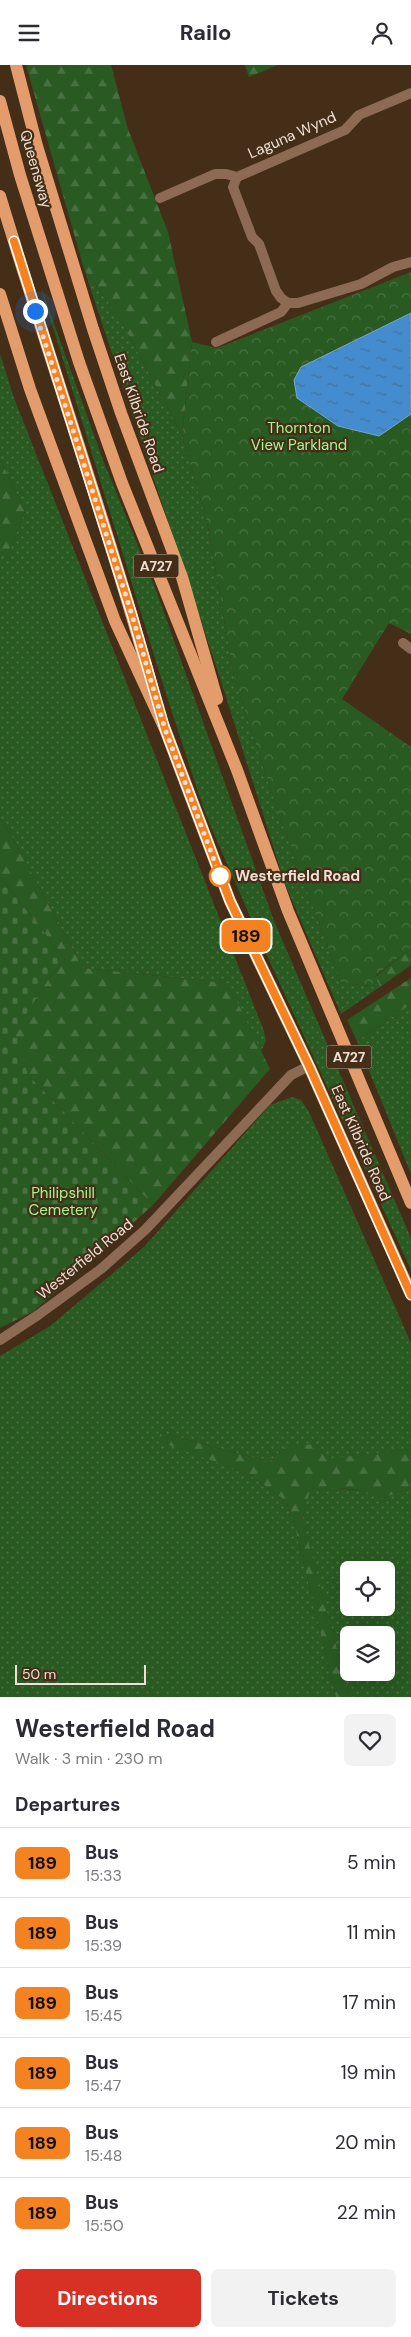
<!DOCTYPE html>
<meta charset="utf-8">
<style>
:root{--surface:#fff;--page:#f2f2f3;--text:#2b2b33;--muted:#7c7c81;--line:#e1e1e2;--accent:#d93025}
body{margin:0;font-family:"DM Sans",sans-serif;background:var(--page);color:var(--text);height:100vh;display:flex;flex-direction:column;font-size:19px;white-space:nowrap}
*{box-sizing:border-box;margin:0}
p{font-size:16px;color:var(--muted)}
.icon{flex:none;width:28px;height:28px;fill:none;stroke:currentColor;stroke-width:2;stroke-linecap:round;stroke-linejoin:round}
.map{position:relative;height:1632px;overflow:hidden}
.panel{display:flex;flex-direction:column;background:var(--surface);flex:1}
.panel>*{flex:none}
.badge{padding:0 10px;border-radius:8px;font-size:18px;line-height:32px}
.buttons{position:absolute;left:340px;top:1496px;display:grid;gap:10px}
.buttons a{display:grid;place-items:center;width:55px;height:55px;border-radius:8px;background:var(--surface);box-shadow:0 5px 20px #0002;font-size:25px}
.scale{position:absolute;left:15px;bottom:12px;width:131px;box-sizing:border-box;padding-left:5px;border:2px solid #efe0d3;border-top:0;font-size:14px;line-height:18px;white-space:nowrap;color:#efe0d3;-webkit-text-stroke:4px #452e18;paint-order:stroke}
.you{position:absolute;width:25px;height:25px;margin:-12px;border:4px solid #fff;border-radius:50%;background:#1a73e8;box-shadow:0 0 0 8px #1a73e833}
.map>.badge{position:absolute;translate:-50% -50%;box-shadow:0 0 0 2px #fff}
h2{padding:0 15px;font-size:19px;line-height:45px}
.round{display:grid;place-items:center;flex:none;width:52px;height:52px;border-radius:8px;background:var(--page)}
.head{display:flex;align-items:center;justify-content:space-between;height:85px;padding:0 15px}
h1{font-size:24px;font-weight:700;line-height:38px}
.button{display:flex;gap:10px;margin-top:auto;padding:10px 15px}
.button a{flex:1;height:58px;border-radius:8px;background:var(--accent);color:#fff;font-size:20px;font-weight:700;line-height:58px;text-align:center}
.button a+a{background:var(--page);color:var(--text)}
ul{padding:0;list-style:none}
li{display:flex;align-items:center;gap:15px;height:70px;padding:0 15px;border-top:1px solid var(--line)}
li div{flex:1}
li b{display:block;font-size:19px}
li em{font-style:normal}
li .badge{min-width:55px;font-weight:700;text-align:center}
header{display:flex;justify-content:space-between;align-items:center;height:65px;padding:0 15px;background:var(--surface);font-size:22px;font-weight:700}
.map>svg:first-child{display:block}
.grass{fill:url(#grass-dots);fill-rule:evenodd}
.forest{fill:url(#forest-firs)}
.cemetery{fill:url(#cemetery-stones)}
.park{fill:url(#park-crowns)}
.water{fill:url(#water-ripples);stroke:#77a5d0}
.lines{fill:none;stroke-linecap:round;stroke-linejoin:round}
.minor{stroke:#8c6a53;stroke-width:10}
.primary{stroke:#e39d6d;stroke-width:12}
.line-casing{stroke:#fff;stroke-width:11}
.line{stroke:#f58220;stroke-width:8}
.walk{stroke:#efe0d3;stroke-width:5;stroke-dasharray:0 9}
.stop-dot{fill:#fff;stroke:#f58220;stroke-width:2.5}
.labels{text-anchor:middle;stroke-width:4.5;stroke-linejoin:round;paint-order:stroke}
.shield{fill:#452e18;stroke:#bcab9b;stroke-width:1}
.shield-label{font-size:14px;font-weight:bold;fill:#efe0d3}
.street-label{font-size:15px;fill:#efe0d3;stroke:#452e18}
.park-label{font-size:15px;fill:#a1f594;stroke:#452e18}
.stop-label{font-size:15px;font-weight:bold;fill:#efe0d3;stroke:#452e18;text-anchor:start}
</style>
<header><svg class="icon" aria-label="menu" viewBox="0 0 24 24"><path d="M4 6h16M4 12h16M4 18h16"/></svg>Railo<svg class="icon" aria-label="person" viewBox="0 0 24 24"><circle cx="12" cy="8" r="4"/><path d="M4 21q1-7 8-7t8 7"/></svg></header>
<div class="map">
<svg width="411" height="1632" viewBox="0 0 411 1632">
<defs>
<pattern id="grass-dots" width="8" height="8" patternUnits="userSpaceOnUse" patternTransform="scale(1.25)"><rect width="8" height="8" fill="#295a22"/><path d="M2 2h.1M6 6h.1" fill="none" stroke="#487141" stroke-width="1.8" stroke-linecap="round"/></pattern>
<pattern id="forest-firs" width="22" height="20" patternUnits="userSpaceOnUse" patternTransform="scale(1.25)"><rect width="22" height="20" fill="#295a22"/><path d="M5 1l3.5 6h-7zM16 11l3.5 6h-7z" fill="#487141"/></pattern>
<pattern id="cemetery-stones" width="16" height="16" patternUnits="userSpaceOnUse" patternTransform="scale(1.25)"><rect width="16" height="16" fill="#295a22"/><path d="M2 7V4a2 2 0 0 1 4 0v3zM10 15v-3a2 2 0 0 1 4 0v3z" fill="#487141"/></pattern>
<pattern id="park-crowns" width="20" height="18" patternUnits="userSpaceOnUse" patternTransform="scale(1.25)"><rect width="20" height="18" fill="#295a22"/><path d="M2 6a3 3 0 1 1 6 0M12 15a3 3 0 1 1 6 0" fill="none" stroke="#487141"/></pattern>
<pattern id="water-ripples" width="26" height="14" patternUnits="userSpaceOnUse" patternTransform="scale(1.25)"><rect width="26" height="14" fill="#448cce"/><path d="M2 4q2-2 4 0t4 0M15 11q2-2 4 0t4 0" fill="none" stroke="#45729c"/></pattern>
</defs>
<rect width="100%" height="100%" fill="#452e18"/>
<g class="grass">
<path d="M84,204L119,252L182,370L208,461L234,612L277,744L341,918L380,922L341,949L285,819L220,613Z"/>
<path d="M39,217L103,395L157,528L274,856L411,1173V1205L270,897L205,748L167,632Z"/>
<path d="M0,289L14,333L264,966L266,976L261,986L227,918L83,903L10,768L0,755V489H8L25,446L0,394Z"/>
<path d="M411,939V1109L357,976Z"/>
<path d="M292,1032L301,1035L309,1047L411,1278V1384L326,1395L285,1382L269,1397L160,1367V1376L247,1408L286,1436L293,1454L336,1632H0V1291L50,1261L144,1182L270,1040Z"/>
<path d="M329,1422L370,1427L383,1433L411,1423V1632H350L302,1455L309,1426ZM349,1505H386V1542H349ZM349,1570H386V1608H349Z"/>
</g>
<g class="forest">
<path d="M26,0H111L128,64L168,167L192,277L182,370L119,252L84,204Z"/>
<path d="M245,0H278L249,12Z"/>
<path d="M0,394L25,446L8,489H0Z"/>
<path d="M0,755L10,768L83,903L228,918L270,1004L153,1140L28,1010L14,967L47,916L65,894L0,812Z"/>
<path d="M411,883V900L380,922L375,912Z"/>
<path d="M411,913V939L357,976L347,955Z"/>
<path d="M160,1367L269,1397L285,1382L315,1379L326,1394L411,1384V1423L383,1433C360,1423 334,1421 310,1426L302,1454L350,1632H336L293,1454L286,1436L247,1408L160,1377Z"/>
</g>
<path class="cemetery" d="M0,812L65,894L47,916L15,967L28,1010L153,1140L34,1246L0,1263Z"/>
<path class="park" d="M411,207V569L389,558L342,634L411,682V883L375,911L380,922L341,918L277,744L234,612L208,461L182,370L192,277L217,283Z"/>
<path class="water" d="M411,248V349L379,371L338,361L297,333L294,315L301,302Z"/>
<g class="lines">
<g class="minor">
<path d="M411,28L359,50L345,65L237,112L233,122L252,172L259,179L276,226L281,233L288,238H298L361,219L393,202L411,197"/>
<path d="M160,133L215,109H226L237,112"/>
<path d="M216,277L281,247L288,238"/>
<path d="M403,578L411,584"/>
<path d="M0,1275L38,1250L101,1204L146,1164L291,1010L309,1001"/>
</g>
<g class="primary">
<path d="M16,0L37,81L93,264L121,348L182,512L217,634"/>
<path d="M0,36L20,110L79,297L122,418L237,705L288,846L411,1138"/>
<path d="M0,131C50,296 107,459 153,625"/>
<path d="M0,229L30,324L115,556L165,664L230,836L309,1001L411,1229"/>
</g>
</g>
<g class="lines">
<defs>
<path id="line" d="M14,176L132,550L165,664L230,836L309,1001L411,1230"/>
</defs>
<use href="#line" class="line-casing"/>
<use href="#line" class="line"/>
<path class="walk" d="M35,246L132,550L165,664L223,819L220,811"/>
</g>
<circle class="stop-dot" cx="220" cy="811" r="10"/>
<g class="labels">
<g class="shield">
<rect x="133.5" y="489.5" width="45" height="23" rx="4"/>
<rect x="326.5" y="980.5" width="45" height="23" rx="4"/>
</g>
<g class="shield-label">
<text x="156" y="506">A727</text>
<text x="349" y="997">A727</text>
</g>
<g class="street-label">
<text transform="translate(292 70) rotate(-24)" y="5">Laguna Wynd</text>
<text transform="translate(36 104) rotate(74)" y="5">Queensway</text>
<text transform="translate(139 348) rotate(71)" y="5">East Kilbride Road</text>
<text transform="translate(361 1078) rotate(66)" y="5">East Kilbride Road</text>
<text transform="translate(85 1194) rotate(-39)" y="5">Westerfield Road</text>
</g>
<g class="park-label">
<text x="299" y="368">Thornton<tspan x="299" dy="17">View Parkland</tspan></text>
<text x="63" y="1133">Philipshill<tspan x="63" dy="17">Cemetery</tspan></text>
</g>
<g class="stop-label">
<text x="235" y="816">Westerfield Road</text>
</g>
</g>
</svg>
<div class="buttons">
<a><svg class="icon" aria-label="locate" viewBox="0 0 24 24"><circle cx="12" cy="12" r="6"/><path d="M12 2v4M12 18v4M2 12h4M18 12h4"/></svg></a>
<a><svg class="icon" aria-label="layers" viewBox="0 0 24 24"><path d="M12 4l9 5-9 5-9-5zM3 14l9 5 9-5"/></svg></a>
</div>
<div class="scale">50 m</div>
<div class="you" style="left:35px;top:246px"></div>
<b class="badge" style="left:246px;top:871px;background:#f58220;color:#111">189</b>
</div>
<section class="panel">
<div class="head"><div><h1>Westerfield Road</h1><p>Walk · 3 min · 230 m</p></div><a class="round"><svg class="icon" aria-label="heart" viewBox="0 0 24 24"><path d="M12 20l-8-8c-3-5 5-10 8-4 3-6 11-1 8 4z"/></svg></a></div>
<h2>Departures</h2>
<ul>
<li><span class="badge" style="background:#f58220;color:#111">189</span><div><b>Bus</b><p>15:33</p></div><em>5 min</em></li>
<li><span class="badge" style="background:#f58220;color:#111">189</span><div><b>Bus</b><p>15:39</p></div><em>11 min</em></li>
<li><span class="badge" style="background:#f58220;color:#111">189</span><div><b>Bus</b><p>15:45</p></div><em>17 min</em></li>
<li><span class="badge" style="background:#f58220;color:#111">189</span><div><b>Bus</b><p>15:47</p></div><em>19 min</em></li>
<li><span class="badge" style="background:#f58220;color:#111">189</span><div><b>Bus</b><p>15:48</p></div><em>20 min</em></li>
<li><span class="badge" style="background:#f58220;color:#111">189</span><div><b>Bus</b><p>15:50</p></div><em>22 min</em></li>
</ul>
<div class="button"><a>Directions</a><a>Tickets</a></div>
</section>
